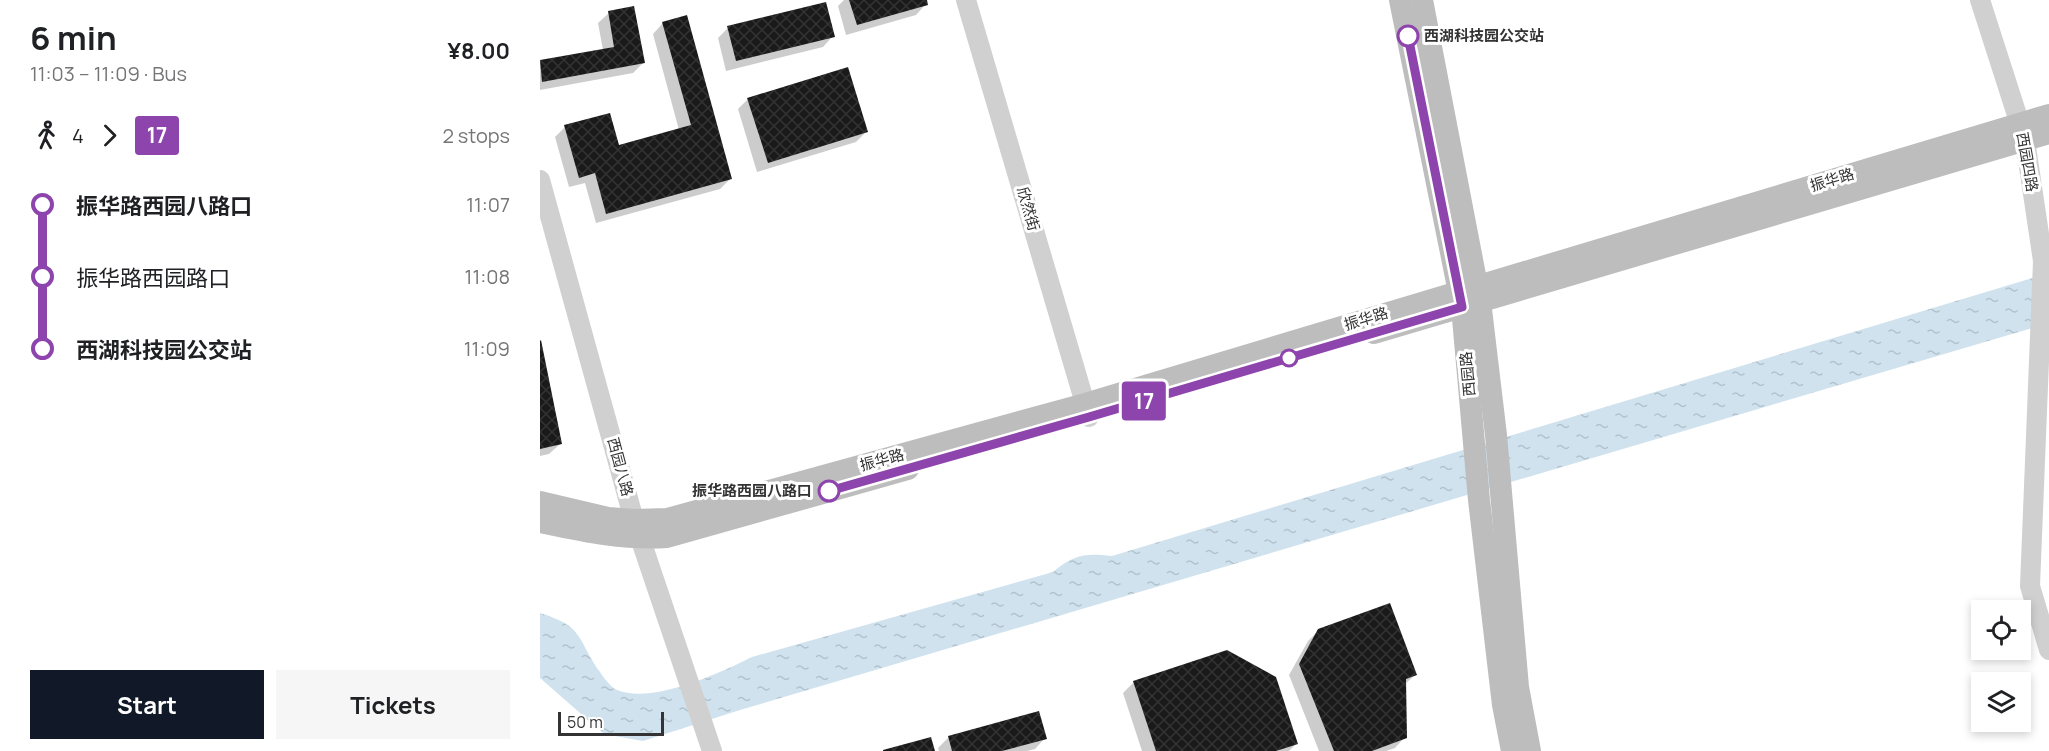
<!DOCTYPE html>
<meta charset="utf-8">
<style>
:root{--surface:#fff;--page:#f6f6f6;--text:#202124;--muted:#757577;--accent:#111827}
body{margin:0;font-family:Manrope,"Noto Sans SC",sans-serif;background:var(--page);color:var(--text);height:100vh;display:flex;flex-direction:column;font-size:22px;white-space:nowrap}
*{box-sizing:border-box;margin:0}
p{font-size:20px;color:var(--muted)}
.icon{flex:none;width:33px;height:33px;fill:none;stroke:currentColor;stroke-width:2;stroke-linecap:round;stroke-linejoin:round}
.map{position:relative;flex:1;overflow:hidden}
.details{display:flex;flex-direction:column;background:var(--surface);width:540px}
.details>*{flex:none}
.badge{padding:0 12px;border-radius:4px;font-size:21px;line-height:39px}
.controls{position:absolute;left:1431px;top:600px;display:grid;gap:12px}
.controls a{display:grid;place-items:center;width:60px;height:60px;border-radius:0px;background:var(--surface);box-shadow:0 3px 9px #0003;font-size:30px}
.scale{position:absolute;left:18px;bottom:15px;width:106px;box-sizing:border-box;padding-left:6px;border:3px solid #333;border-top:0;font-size:16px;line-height:21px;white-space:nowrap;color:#333;-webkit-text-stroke:4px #fff;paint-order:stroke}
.map>.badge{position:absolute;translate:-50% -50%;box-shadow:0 0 0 3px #fff}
.legs{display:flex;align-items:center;gap:9px;height:66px;padding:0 30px;font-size:20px}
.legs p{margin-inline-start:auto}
.summary{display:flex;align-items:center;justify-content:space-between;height:102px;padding:0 30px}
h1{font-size:33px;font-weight:700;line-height:45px}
.primary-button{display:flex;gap:12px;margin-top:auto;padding:12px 30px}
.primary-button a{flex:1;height:69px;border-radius:0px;background:var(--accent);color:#fff;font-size:24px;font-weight:700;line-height:69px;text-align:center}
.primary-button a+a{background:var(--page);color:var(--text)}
ul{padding:0 30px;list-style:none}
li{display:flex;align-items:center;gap:21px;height:72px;font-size:22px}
li i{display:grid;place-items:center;width:9px;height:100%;margin:0 8px;background:currentColor}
li i::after{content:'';width:15px;height:15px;margin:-8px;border:4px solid;border-radius:50%;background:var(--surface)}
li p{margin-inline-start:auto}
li:first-child i{background:linear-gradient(#0000 50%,currentColor 0)}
li:last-child i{background:linear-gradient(currentColor 50%,#0000 0)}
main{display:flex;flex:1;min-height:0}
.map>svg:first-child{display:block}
.water{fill:url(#water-ripples)}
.shadow{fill:#0003}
.building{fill:url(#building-cross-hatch)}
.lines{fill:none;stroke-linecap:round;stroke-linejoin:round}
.tertiary{stroke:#d0d0d0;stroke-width:20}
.secondary{stroke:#bdbdbd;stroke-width:22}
.line-1-casing{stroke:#fff;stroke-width:14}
.line-1{stroke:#8e44ad;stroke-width:9}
.stop-1-dot{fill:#fff;stroke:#8e44ad;stroke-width:3}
.labels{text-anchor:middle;stroke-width:6;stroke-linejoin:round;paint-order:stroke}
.stop-label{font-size:15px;font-weight:bold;fill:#333;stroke:#fff;text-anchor:start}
.street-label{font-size:15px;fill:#333;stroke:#fff}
</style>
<main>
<section class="details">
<div class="summary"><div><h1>6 min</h1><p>11:03 – 11:09 · Bus</p></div><b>¥8.00</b></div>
<div class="legs"><svg class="icon" aria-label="walk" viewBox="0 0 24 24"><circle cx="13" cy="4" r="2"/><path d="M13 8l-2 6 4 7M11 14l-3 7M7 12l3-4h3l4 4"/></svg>4<svg class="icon" aria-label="forward" viewBox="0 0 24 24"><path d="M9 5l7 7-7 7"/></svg><b class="badge" style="background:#8e44ad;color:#fff">17</b><p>2 stops</p></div>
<ul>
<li><i style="color:#8e44ad"></i><b>振华路西园八路口</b><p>11:07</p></li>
<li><i style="color:#8e44ad"></i><span>振华路西园路口</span><p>11:08</p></li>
<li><i style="color:#8e44ad"></i><b>西湖科技园公交站</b><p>11:09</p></li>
</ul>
<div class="primary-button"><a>Start</a><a>Tickets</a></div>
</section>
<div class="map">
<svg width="1509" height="751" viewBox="0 0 1509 751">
<defs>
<pattern id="water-ripples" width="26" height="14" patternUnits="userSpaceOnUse" patternTransform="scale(1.5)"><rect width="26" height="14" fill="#cfe2ee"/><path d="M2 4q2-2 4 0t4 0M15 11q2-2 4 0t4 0" fill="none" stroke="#b2c2cd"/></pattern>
<pattern id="building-cross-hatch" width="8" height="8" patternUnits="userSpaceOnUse" patternTransform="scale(1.5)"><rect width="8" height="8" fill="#1a1a1a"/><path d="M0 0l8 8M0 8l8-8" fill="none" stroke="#333"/></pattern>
</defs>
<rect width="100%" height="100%" fill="#fff"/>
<path class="water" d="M1509,273V323L200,710L103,741L64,734L0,678V613C45,627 36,638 60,672C63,677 70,686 75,689C109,706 180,673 212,657L513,572C534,554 546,553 572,556Z"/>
<g class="shadow">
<path d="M304,0H385L386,4L376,15L306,35L298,6Z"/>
<path d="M69,13L103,63L93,73L0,90V62L63,50L58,23Z"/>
<path d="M123,23L191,178L180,189L56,223L45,183L29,187L15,137L25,127L78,147L139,130L113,34Z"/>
<path d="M188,28L293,36L283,47L186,71L178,38Z"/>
<path d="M208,99L327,131L316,142L217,172L198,109Z"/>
<path d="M0,343L20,444L9,454L0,456Z"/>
<path d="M779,630L875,675L864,685L865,737L855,748L846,751H779L749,675L768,641Z"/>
<path d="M594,682L757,743L749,751H602L583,693Z"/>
<path d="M409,737L505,738L495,749L487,751H399L398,748Z"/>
</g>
<g class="building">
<path d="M309,0H387L388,5L317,25Z"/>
<path d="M286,2L295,37L196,61L187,26Z"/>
<path d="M94,6L105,63L2,82L0,60L74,47L68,11Z"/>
<path d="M147,15L192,179L66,214L55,173L39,178L24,125L70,113L79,145L151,125L122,22Z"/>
<path d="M308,67L328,132L228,163L207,98Z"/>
<path d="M1,340L22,444L0,449V341Z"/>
<path d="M850,603L877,675L866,679L867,738L832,751H794L759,664L778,629Z"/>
<path d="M687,650L736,677L758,744L736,751H616L593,681Z"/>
<path d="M499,711L507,739L462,751H412L408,736Z"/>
<path d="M391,737L395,751H343V750Z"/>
</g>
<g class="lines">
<g class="tertiary">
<path d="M426,0L549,417"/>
<path d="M1440,0L1485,140L1503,261L1490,586L1509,650"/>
<path d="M0,180L94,520L172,751"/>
</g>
<g class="secondary">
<path d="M860,0L922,307L939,500L963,705L972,751"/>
<path d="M882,0L940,301L956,435L978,687L990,751"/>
<path d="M834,333L1509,133"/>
<path d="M0,502L68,518L94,520L127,519L545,404L1509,115"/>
<path d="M0,522C43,531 83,540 127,537L368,469"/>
</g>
</g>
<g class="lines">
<defs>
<path id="line-1" d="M289,491L549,417L922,307L868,36"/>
</defs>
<use href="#line-1" class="line-1-casing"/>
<use href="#line-1" class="line-1"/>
</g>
<g class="stop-1-dot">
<circle cx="868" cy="36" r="10"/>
<circle cx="749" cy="358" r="8"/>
<circle cx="289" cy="491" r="10"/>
</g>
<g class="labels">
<g class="stop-label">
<text x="884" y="41">西湖科技园公交站</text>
<text x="272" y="496" text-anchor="end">振华路西园八路口</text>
</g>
<g class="street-label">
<text transform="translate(1487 162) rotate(80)" y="5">西园四路</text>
<text transform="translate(1292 180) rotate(-17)" y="5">振华路</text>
<text transform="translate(488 209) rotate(74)" y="5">欣然街</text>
<text transform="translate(826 319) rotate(-17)" y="5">振华路</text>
<text transform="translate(928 374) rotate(-95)" y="5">西园路</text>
<text transform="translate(342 460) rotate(-15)" y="5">振华路</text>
<text transform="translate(80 467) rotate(75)" y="5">西园八路</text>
</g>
</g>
</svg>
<div class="controls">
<a><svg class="icon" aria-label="locate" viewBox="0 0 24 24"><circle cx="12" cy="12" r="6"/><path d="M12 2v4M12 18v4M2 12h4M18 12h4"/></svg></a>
<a><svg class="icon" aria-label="layers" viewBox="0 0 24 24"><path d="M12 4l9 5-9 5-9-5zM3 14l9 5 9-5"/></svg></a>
</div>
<div class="scale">50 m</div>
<b class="badge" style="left:604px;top:401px;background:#8e44ad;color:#fff">17</b>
</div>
</main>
